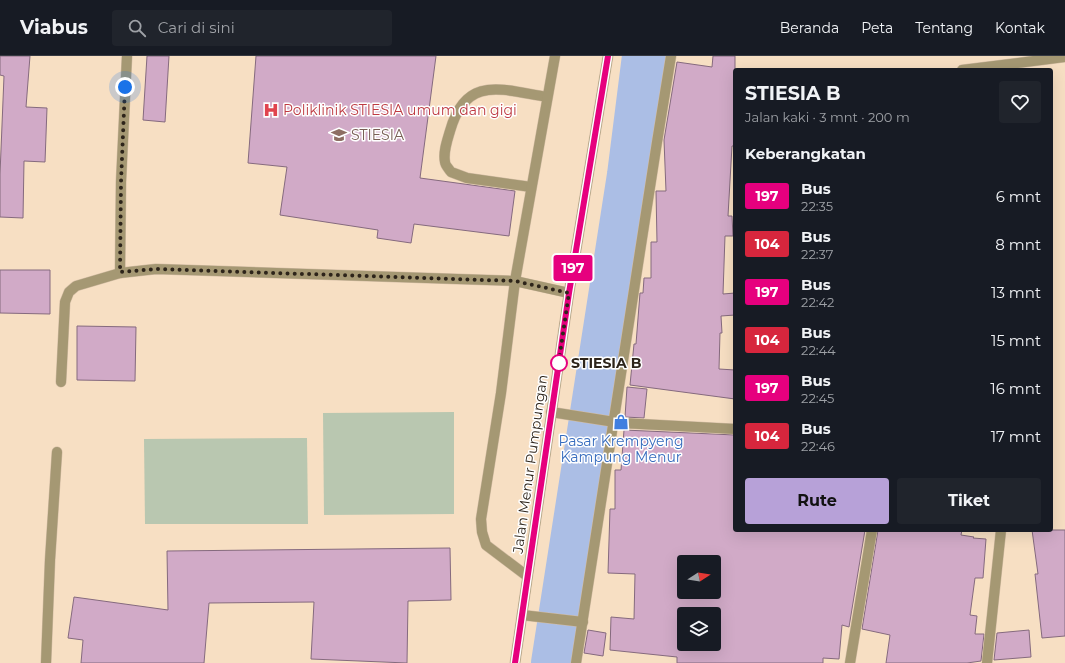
<!DOCTYPE html>
<html lang="id">
<meta charset="utf-8">
<style>
:root{--surface:#171b24;--page:#20242c;--text:#f1f3f6;--muted:#9ea1a6;--line:#363941;--accent:#b7a1d8}
body{margin:0;font-family:Montserrat,sans-serif;background:var(--page);color:var(--text);height:100vh;display:flex;flex-direction:column;font-size:15px;white-space:nowrap}
*{box-sizing:border-box;margin:0}
p{font-size:13px;color:var(--muted)}
.icon{flex:none;width:22px;height:22px;fill:none;stroke:currentColor;stroke-width:2;stroke-linecap:round;stroke-linejoin:round}
.map{position:relative;flex:1;overflow:hidden}
.sheet{position:absolute;left:733px;top:12px;width:320px;height:464px;display:flex;flex-direction:column;background:var(--surface);border-radius:4px;box-shadow:0 4px 16px #0002}
.sheet>*{flex:none}
.badge{padding:0 8px;border-radius:3px;font-size:14px;line-height:26px}
.needle{width:26px;rotate:78deg}
.controls{position:absolute;left:677px;top:499px;display:grid;gap:8px}
.controls a{display:grid;place-items:center;width:44px;height:44px;border-radius:4px;background:var(--surface);box-shadow:0 4px 16px #0002;font-size:20px}
.you{position:absolute;width:20px;height:20px;margin:-10px;border:3px solid #fff;border-radius:50%;background:#1a73e8;box-shadow:0 0 0 6px #1a73e833}
.map>.badge{position:absolute;translate:-50% -50%;box-shadow:0 0 0 2px #fff}
h2{padding:0 12px;font-size:15px;line-height:36px}
.round{display:grid;place-items:center;flex:none;width:42px;height:42px;border-radius:4px;background:var(--page)}
.headline{display:flex;align-items:center;justify-content:space-between;height:68px;padding:0 12px}
h1{font-size:19px;font-weight:700;line-height:30px}
.action{display:flex;gap:8px;margin-top:auto;padding:8px 12px}
.action a{flex:1;height:46px;border-radius:4px;background:var(--accent);color:#111;font-size:16px;font-weight:700;line-height:46px;text-align:center}
.action a+a{background:var(--page);color:var(--text)}
ul{padding:0;list-style:none}
li{display:flex;align-items:center;gap:12px;height:48px;padding:0 12px}
li div{flex:1}
li b{display:block;font-size:15px}
li em{font-style:normal}
li .badge{min-width:44px;font-weight:700;text-align:center}
header{display:flex;align-items:center;gap:24px;box-sizing:border-box;height:56px;padding:0 20px;background:var(--surface);border-bottom:1px solid var(--line)}
header strong{font-size:19px}
nav{display:flex;gap:22px;margin-inline-start:auto;font-size:14px}
.search{width:280px;height:36px;background:var(--page);display:flex;align-items:center;gap:10px;box-sizing:border-box;padding:0 14px;border-radius:4px;color:var(--muted);font-size:15px}
.map>svg:first-child{display:block}
.green{fill:#b9c7b0}
.lines{fill:none;stroke-linecap:round;stroke-linejoin:round}
.river{stroke:#abbee5;stroke-width:44}
.building{fill:#d1aac7;stroke:#856a7e;fill-rule:evenodd}
.minor-casing{stroke:#d3bda5;stroke-width:11}
.minor{stroke:#a59873;stroke-width:10}
.line-casing{stroke:#fff;stroke-width:9}
.line{stroke:#e6007e;stroke-width:6}
.walk{stroke:#2d241a;stroke-width:4;stroke-dasharray:0 7.2}
.stop-dot{fill:#fff;stroke:#e6007e;stroke-width:2}
.labels{text-anchor:middle;stroke-width:3;stroke-linejoin:round;paint-order:stroke}
.health-label{font-size:14px;fill:#be3a42;stroke:#fff;text-anchor:start}
.education-label{font-size:14px;fill:#785e54;stroke:#fff;text-anchor:start}
.stop-label{font-size:14px;font-weight:bold;fill:#2d241a;stroke:#fff;text-anchor:start}
.shop-label{font-size:14px;fill:#366cbe;stroke:#fff}
.street-label{font-size:14px;fill:#2d241a;stroke:#fff}
</style>
<header>
<strong>Viabus</strong>
<div class="search"><svg class="icon" aria-label="search" viewBox="0 0 24 24"><circle cx="10" cy="10" r="6"/><path d="M15 15l6 6"/></svg>Cari di sini</div>
<nav><a>Beranda</a><a>Peta</a><a>Tentang</a><a>Kontak</a></nav>
</header>
<div class="map">
<svg width="1065" height="607" viewBox="0 0 1065 607">
<rect width="100%" height="100%" fill="#f7dfc3"/>
<g class="green">
<path d="M454,356V458L324,459L323,357Z"/>
<path d="M307,382L308,468H145L144,383Z"/>
</g>
<g class="lines">
<path class="river" d="M553,607L629,119L644,0"/>
</g>
<g class="building">
<path d="M0,0H30L26,51L47,52L45,106L24,105L23,162L0,161V118L4,20L0,19Z"/>
<path d="M147,0H169L165,66L143,64Z"/>
<path d="M256,0H436L420,122L515,135L509,180L414,168L411,187L377,182L378,174L280,159L287,111L248,107Z"/>
<path d="M713,0H735V90H732L728,160H732L733,180H725L723,238L735,237V259L721,260L722,277H720L719,313L735,314V343L630,329L634,288H636L640,237H643L644,222H651V186H657L656,135H666L664,84L677,6L712,11Z"/>
<path d="M0,214H50V258L0,257Z"/>
<path d="M77,270L136,271L135,325L77,324Z"/>
<path d="M627,331L647,333L644,362L625,361Z"/>
<path d="M624,374L735,379V474H865L849,571L842,569L839,603L823,602V607H677V601L610,594L611,561L634,563L635,518L608,517L610,453H615V414H621ZM684,506H714V536H684ZM684,558H714V588H684Z"/>
<path d="M878,474H962L961,479L974,481L973,482L986,483L983,522H975L970,559L977,560L975,578H984L981,605L967,607H886L890,579L862,573Z"/>
<path d="M1032,474H1065V580L1042,582L1035,518H1038Z"/>
<path d="M450,492L451,544L408,545L407,607L311,603L314,546L209,547L204,607H81L83,584L68,582L74,541L168,554L167,495Z"/>
<path d="M588,574L606,577L603,600L584,597Z"/>
<path d="M1029,574L1031,601L994,604L997,577Z"/>
</g>
<g class="lines">
<defs>
<g id="minor">
<path d="M127,0L121,126L120,217L156,213L515,225L569,237"/>
<path d="M962,14L1065,1"/>
<path d="M531,131L467,122L451,116C449,113 445,109 445,106C443,96 447,85 450,75C466,18 502,34 547,41"/>
<path d="M61,326L65,246L69,236L76,230L120,217"/>
<path d="M551,356L621,367L735,373"/>
<path d="M527,520L486,489L482,476L481,463L501,337L515,225L555,0"/>
<path d="M522,559L583,566"/>
<path d="M46,607L50,504L57,396"/>
<path d="M515,607L569,237L608,0"/>
<path d="M576,607L657,86L671,0"/>
<path d="M850,607L872,474"/>
<path d="M987,607L1001,474"/>
</g>
</defs>
<use href="#minor" class="minor-casing"/>
<use href="#minor" class="minor"/>
</g>
<g class="lines">
<defs>
<path id="line" d="M515,607L569,237L608,0"/>
</defs>
<use href="#line" class="line-casing"/>
<use href="#line" class="line"/>
<path class="walk" d="M125,31L121,126L120,216L156,213L515,225L569,237L558,311L559,307"/>
</g>
<defs>
<symbol id="hospital-bare" viewBox="-9 -9 18 18"><path d="M-5-5h3v3.5h4V-5h3V5h-3V1.5h-4V5h-3Z" fill="#e0444e" stroke="#fff" stroke-width="2.5" paint-order="stroke"/></symbol>
<symbol id="university-bare" viewBox="-9 -9 18 18"><path d="M0-5L7-2L0 1L-7-2ZM-4 1L0 2.5L4 1V4Q0 6-4 4Z" fill="#8d6e63" stroke="#fff" stroke-width="2.5" paint-order="stroke"/></symbol>
<symbol id="shop-bare" viewBox="-9 -9 18 18"><path d="M-5-2.5h2.3a2.7 3.5 0 0 1 5.4 0H5L5.5 6h-11ZM-1.5-2.5h3a1.5 2.3 0 0 0-3 0Z" fill="#3f7fe0" stroke="#fff" stroke-width="2.5" paint-order="stroke"/></symbol>
</defs>
<g fill-rule="evenodd">
<use href="#hospital-bare" x="260" y="43" width="22" height="22"/>
<use href="#university-bare" x="328" y="68" width="22" height="22"/>
<use href="#shop-bare" x="610" y="355" width="22" height="22"/>
</g>
<circle class="stop-dot" cx="559" cy="307" r="8"/>
<g class="labels">
<g class="health-label">
<text x="283" y="59">Poliklinik STIESIA umum dan gigi</text>
</g>
<g class="education-label">
<text x="351" y="84">STIESIA</text>
</g>
<g class="stop-label">
<text x="571" y="312">STIESIA B</text>
</g>
<g class="shop-label">
<text x="621" y="390">Pasar Krempyeng<tspan x="621" dy="16">Kampung Menur</tspan></text>
</g>
<g class="street-label">
<text transform="translate(530 408) rotate(-82)" y="5">Jalan Menur Pumpungan</text>
</g>
</g>
</svg>
<div class="controls">
<a><svg class="needle" viewBox="-14 -14 28 28"><path d="M0-13l5 13h-10z" fill="#e53935"/><path d="M0 13l5-13h-10z" fill="#9ea1a6"/></svg></a>
<a><svg class="icon" aria-label="layers" viewBox="0 0 24 24"><path d="M12 4l9 5-9 5-9-5zM3 14l9 5 9-5"/></svg></a>
</div>
<div class="you" style="left:125px;top:31px"></div>
<b class="badge" style="left:573px;top:212px;background:#e6007e;color:#fff">197</b>
<section class="sheet">
<div class="headline"><div><h1>STIESIA B</h1><p>Jalan kaki · 3 mnt · 200 m</p></div><a class="round"><svg class="icon" aria-label="heart" viewBox="0 0 24 24"><path d="M12 20l-8-8c-3-5 5-10 8-4 3-6 11-1 8 4z"/></svg></a></div>
<h2>Keberangkatan</h2>
<ul>
<li><span class="badge" style="background:#e6007e;color:#fff">197</span><div><b>Bus</b><p>22:35</p></div><em>6 mnt</em></li>
<li><span class="badge" style="background:#d7263d;color:#fff">104</span><div><b>Bus</b><p>22:37</p></div><em>8 mnt</em></li>
<li><span class="badge" style="background:#e6007e;color:#fff">197</span><div><b>Bus</b><p>22:42</p></div><em>13 mnt</em></li>
<li><span class="badge" style="background:#d7263d;color:#fff">104</span><div><b>Bus</b><p>22:44</p></div><em>15 mnt</em></li>
<li><span class="badge" style="background:#e6007e;color:#fff">197</span><div><b>Bus</b><p>22:45</p></div><em>16 mnt</em></li>
<li><span class="badge" style="background:#d7263d;color:#fff">104</span><div><b>Bus</b><p>22:46</p></div><em>17 mnt</em></li>
</ul>
<div class="action"><a>Rute</a><a>Tiket</a></div>
</section>
</div>
